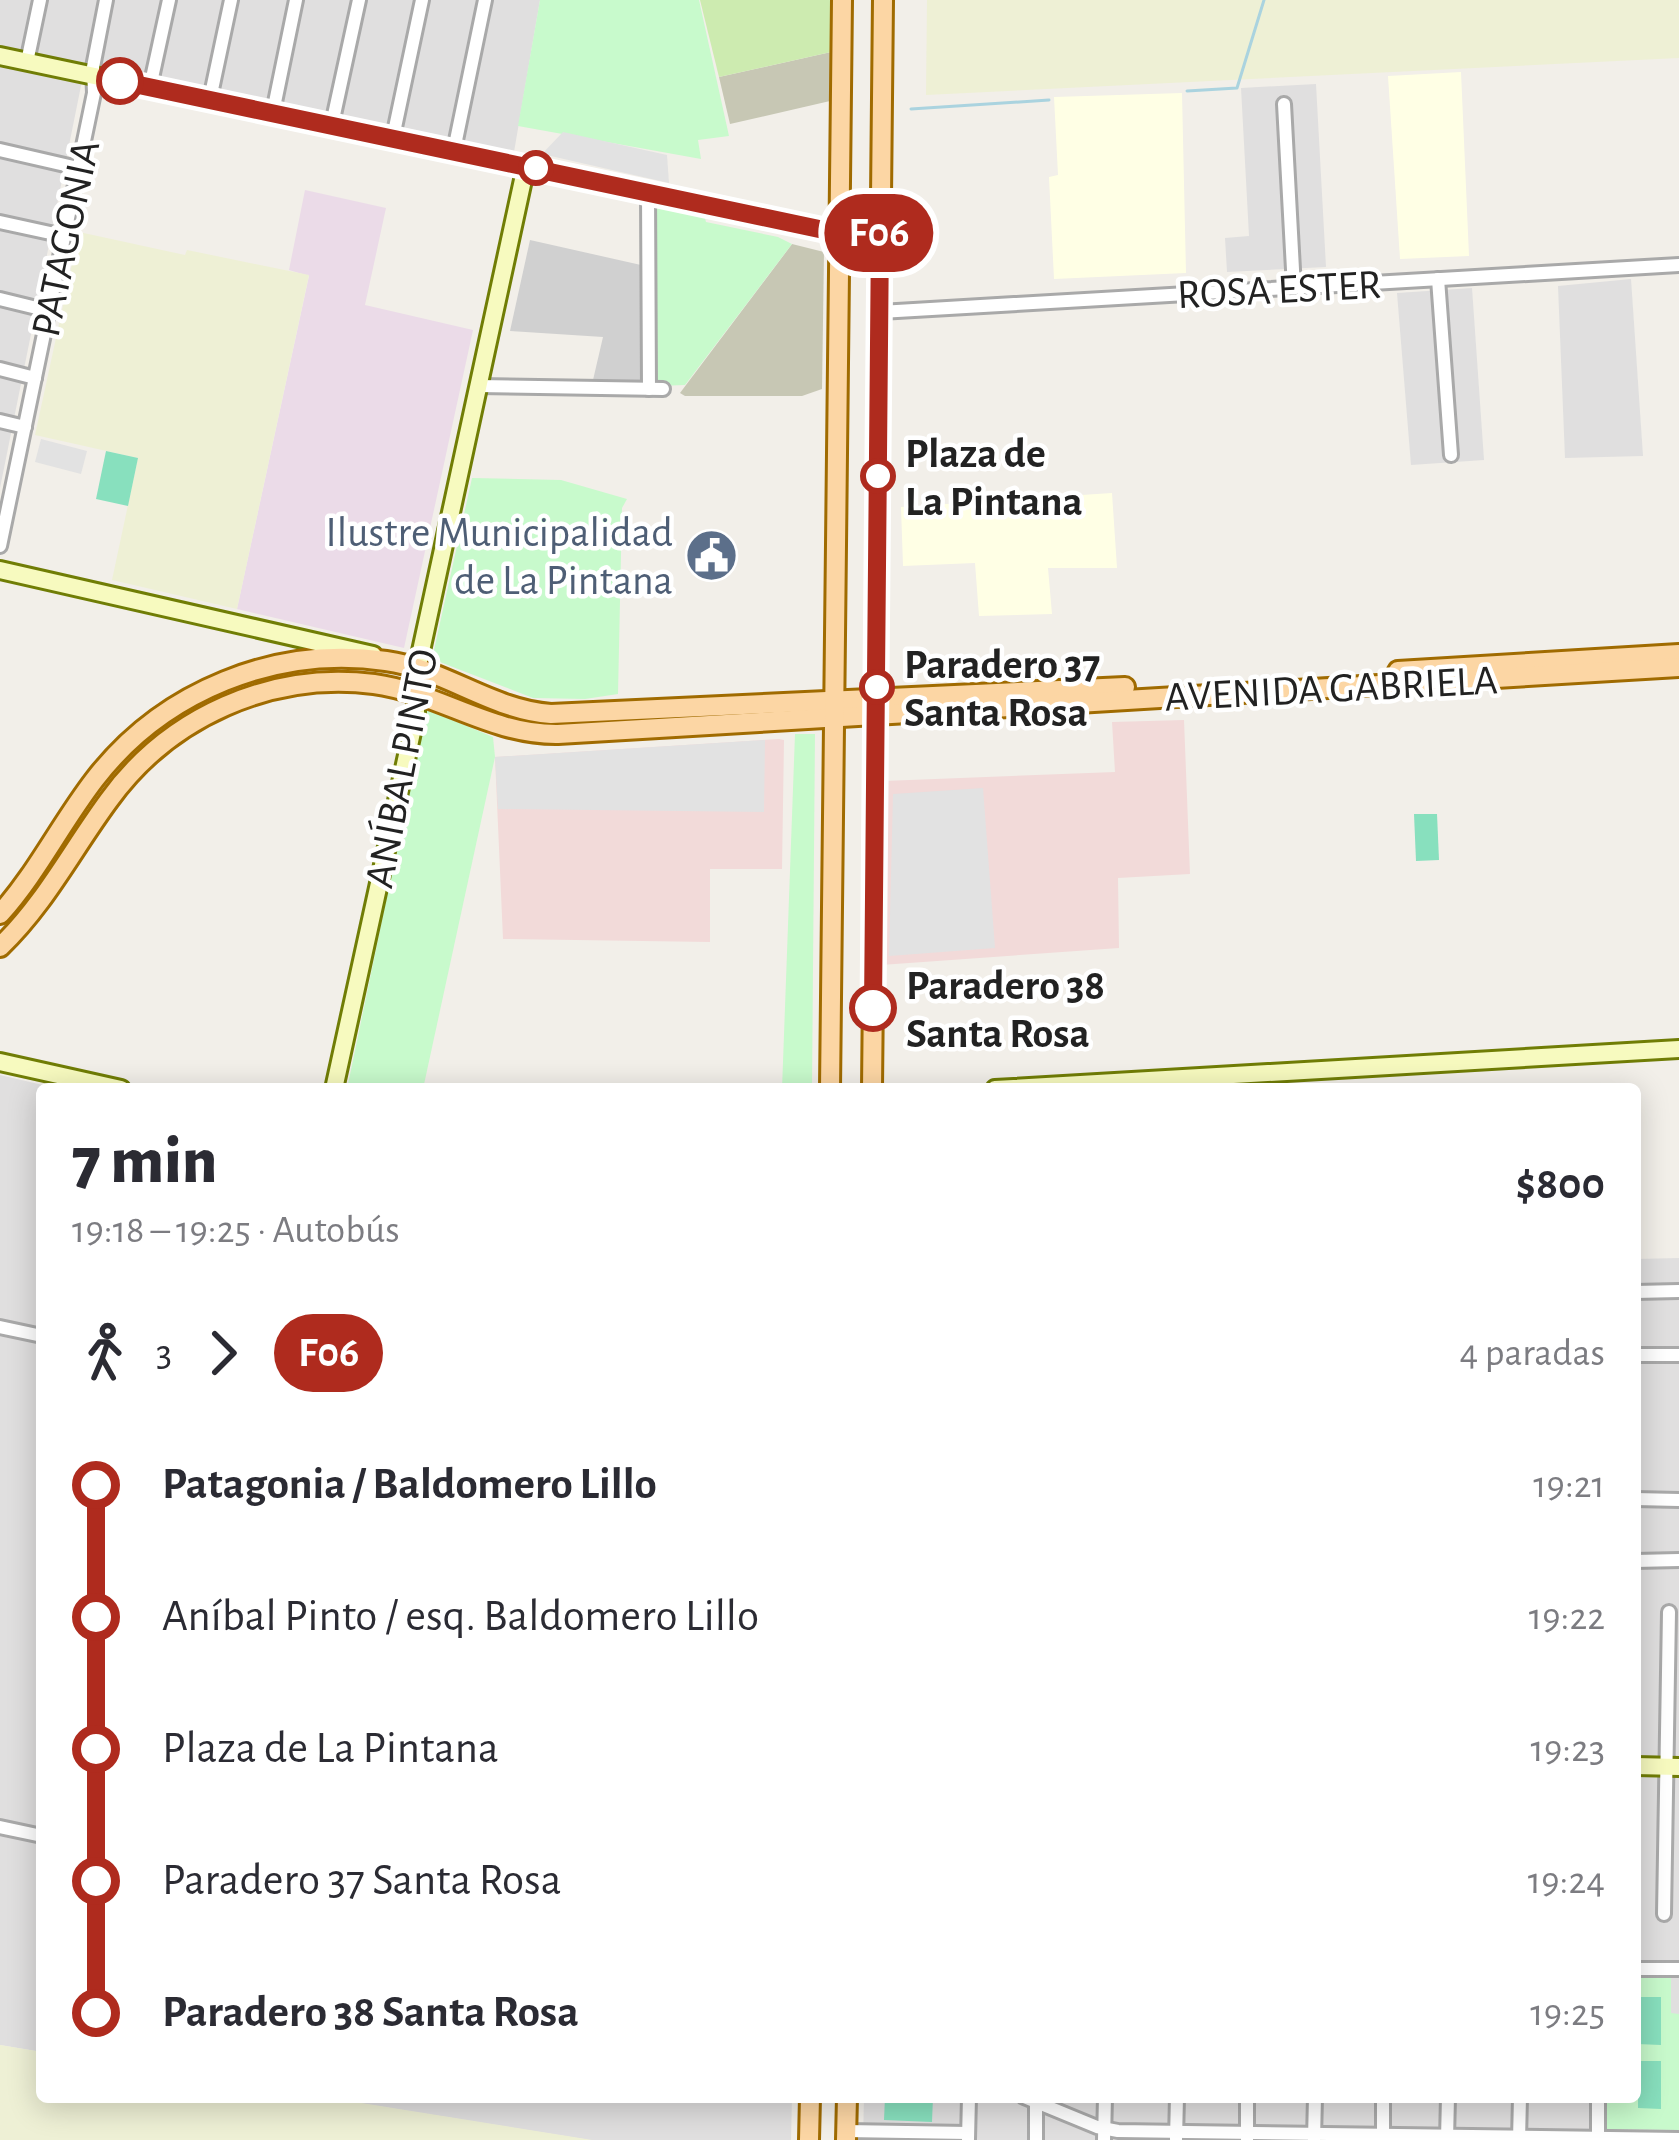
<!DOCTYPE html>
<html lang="es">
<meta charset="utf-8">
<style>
:root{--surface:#fff;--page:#f2f2f3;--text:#2b2b33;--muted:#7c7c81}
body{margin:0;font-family:"Alegreya Sans",sans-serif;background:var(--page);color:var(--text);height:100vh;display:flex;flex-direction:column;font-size:45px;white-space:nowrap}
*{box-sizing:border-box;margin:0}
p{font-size:39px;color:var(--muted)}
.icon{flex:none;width:66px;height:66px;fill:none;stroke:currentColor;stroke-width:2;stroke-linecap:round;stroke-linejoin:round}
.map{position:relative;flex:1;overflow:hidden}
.details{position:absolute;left:36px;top:1083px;width:1605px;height:1020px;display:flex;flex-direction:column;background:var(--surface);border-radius:12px;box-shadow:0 6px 30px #0003}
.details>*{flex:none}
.badge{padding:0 24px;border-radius:39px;font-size:42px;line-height:78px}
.map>.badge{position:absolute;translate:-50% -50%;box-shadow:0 0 0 6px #fff}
.legs{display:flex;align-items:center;gap:18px;height:132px;padding:0 36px;font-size:39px}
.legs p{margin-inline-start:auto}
.head{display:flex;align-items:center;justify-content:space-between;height:204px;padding:0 36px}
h1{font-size:66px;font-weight:800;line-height:90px}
ul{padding:0 36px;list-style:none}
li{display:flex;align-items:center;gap:42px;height:132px;font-size:45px}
li i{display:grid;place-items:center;width:18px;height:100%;margin:0 15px;background:currentColor}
li i::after{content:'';width:30px;height:30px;margin:-15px;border:9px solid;border-radius:50%;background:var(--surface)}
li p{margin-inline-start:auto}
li:first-child i{background:linear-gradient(#0000 50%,currentColor 0)}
li:last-child i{background:linear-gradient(currentColor 50%,#0000 0)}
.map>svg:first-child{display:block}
.residential{fill:#e0dfdf}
.commercial{fill:#f2dad9}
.industrial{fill:#ebdbe8}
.education{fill:#ffffe5}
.religious{fill:#d0d0d0}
.construction{fill:#c7c7b4}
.farmland{fill:#eef0d5}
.grass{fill:#cdebb0}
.park{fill:#c8facc}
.pitch{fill:#88e0be}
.parking{fill:#e2e2e2}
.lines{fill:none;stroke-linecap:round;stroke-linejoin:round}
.stream{stroke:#aad3df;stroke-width:3}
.street-casing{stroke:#a9a9a9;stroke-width:18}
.secondary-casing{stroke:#707d05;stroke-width:22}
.primary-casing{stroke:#a06b00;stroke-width:24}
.street{stroke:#fff;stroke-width:12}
.secondary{stroke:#f7fabf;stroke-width:16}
.primary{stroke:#fcd6a4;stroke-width:18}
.line-1-casing{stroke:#fff;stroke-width:27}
.line-1{stroke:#af2b1e;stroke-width:18}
.stop-1-dot{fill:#fff;stroke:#af2b1e;stroke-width:6}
.labels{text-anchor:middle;stroke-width:9;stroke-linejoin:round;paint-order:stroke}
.street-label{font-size:42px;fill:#222;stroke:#fff}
.stop-label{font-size:42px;font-weight:bold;fill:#222;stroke:#fff;text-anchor:start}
.service-label{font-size:42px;fill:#4e5e75;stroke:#fff;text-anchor:end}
</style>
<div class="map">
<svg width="1679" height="2140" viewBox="0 0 1679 2140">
<rect width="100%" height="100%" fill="#f2efe9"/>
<g class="residential">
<path d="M0,0H540L514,152L86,61L0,488Z"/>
<path d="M1316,84L1326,267L1227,272L1225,238L1249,236L1241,88Z"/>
<path d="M1631,279L1643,456L1565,458L1558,286Z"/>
<path d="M1472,288L1484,460L1411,465L1397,293Z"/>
<path d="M0,1075L60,1089H42V2052L0,2045Z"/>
<path d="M1679,1258V2140H863L864,2097H1635V1259Z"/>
<path d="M321,2097H792L791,2140H590Z"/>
</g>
<g class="commercial">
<path d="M1184,720L1190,874L1118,878L1119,948L881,965L884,781L1115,772L1112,722Z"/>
<path d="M779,739L784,740L782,869H710V942L503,939L495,757Z"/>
</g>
<path class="industrial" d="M305,190L386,208L365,305L473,330L404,648L237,609L309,276L289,270Z"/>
<g class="education">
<path d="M1461,72L1469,256L1400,259L1388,76Z"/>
<path d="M1182,93L1186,273L1054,279L1049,177L1058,175L1054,97Z"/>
<path d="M1112,493L1117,568H1048L1052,614L979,616L975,563L903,566L901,507Z"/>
</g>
<path class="religious" d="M530,240L641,265L642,381L593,380L603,337L510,331Z"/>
<g class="construction">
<path d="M831,52L830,101L730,124L719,77Z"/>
<path d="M792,244L824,252L822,389L802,396H685L680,393Z"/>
</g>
<g class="farmland">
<path d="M927,0H1679V58L926,95Z"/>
<path d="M79,232L185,255L187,250L309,275L237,609L112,580L138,458L35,435Z"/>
<path d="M0,2045L42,2052V2097H324L592,2140H0Z"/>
</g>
<path class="grass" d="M700,0H832L831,52L719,77Z"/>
<g class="park">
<path d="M540,0H699L729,136L698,140L701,159L518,126Z"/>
<path d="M657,204L703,210L706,222L778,237L792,244L685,385L657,386Z"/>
<path d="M472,478L561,480L627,499L622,508L618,694L585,699L533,698L432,659Z"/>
<path d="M426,709L493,737L495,757L423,1089H347Z"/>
<path d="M795,734H815L812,1089H782Z"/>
<path d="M1635,1977L1671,1978V2013L1679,2014V2130L1605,2129L1606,2097H1635Z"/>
</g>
<g class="pitch">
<path d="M106,451L138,458L128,506L96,499Z"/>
<path d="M1414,814H1437L1439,860L1416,861Z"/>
<path d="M1638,1997H1661V2045L1637,2044Z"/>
<path d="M1638,2061H1661V2109L1638,2108Z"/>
<path d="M885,2097H933L932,2122L884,2120Z"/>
</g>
<g class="parking">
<path d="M563,132L667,155L669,183L542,154Z"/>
<path d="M41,439L87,451L81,474L35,462Z"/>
<path d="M765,740L764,812L498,809L495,757Z"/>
<path d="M983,788L995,948L889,956L893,794Z"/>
</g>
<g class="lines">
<g class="stream">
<path d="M1187,91L1237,88L1264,0"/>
<path d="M911,109L1049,100"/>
</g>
<defs>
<g id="street">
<path d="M27,62L40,0"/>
<path d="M150,87L169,0"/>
<path d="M210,99L231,0"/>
<path d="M1284,104L1294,288"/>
<path d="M273,112L296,0"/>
<path d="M332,124L359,0"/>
<path d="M393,137L422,0"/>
<path d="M0,150L78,168"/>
<path d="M454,150L485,0"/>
<path d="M648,192L649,389"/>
<path d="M0,222L64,236"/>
<path d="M1438,279L1451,455"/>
<path d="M0,299L49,311"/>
<path d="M880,312L1679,265"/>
<path d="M0,369L35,378"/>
<path d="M478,386L663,389"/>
<path d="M0,421L25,427"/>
<path d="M0,546L94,93L93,67L106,0"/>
<path d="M1635,1292L1679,1291"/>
<path d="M0,1327L42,1336"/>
<path d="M1635,1355H1679"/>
<path d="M1635,1499L1679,1500"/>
<path d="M1635,1561L1679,1560"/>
<path d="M0,1827L42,1836"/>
<path d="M1664,1914L1669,1612"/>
<path d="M1635,1969H1679"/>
<path d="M1024,2097L1097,2127L1118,2131L1679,2139"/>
<path d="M846,2131L968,2133"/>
<path d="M968,2139L969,2097"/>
<path d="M1176,2139L1177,2097"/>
<path d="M1247,2139V2097"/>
<path d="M1314,2139L1315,2097"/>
<path d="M1383,2139V2097"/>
<path d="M1447,2139L1448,2097"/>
<path d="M1036,2140V2099"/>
<path d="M1104,2140L1105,2097"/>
<path d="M1519,2140L1520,2097"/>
<path d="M1598,2140V2097"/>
</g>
<g id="secondary">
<path d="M0,56L838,233H880"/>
<path d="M0,570L373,655"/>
<path d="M0,1062L121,1089"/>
<path d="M334,1089L416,714V674L526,166"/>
<path d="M995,1089L1679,1049"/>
<path d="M1635,1766L1679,1767"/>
</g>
<g id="primary">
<path d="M1398,671L1679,654"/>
<path d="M0,914C37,873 61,823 95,779C163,691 276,645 386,661C445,669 492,710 551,714L1125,687"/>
<path d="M0,947C45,904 72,850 109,800C169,717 271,671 374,684C439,693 491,735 558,734L1679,667"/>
<path d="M830,1089L842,0"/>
<path d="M872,1089L883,0"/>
<path d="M809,2140L810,2097"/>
<path d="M846,2140L847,2097"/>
</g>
</defs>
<use href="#street" class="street-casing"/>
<use href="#secondary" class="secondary-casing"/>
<use href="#primary" class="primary-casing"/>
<use href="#street" class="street"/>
<use href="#secondary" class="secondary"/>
<use href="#primary" class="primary"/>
</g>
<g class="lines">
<defs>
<path id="line-1" d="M120,81L838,233H880L873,1008"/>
</defs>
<use href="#line-1" class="line-1-casing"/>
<use href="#line-1" class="line-1"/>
</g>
<defs>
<symbol id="civic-disc" viewBox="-11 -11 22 22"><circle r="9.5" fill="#5c6f8a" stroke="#fff"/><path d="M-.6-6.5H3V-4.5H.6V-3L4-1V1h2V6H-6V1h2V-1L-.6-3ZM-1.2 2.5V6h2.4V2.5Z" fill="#fff"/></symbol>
</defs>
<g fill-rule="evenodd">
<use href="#civic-disc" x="682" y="526" width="59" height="59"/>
</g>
<g class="stop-1-dot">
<circle cx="120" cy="81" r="21"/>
<circle cx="536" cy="168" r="15"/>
<circle cx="878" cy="476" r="15"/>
<circle cx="877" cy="687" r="15"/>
<circle cx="873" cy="1008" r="21"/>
</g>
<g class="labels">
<g class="street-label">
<text transform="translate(64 238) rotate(-78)" y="15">PATAGONIA</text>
<text transform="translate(1279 288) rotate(-3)" y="15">ROSA ESTER</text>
<text transform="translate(1331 687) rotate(-3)" y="15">AVENIDA GABRIELA</text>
<text transform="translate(400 768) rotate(-79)" y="15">ANÍBAL PINTO</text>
</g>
<g class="stop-label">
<text x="905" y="467">Plaza de<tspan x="905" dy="48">La Pintana</tspan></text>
<text x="904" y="678">Paradero 37<tspan x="904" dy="48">Santa Rosa</tspan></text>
<text x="906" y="999">Paradero 38<tspan x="906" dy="48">Santa Rosa</tspan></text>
</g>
<g class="service-label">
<text x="673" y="546">Ilustre Municipalidad<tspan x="673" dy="48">de La Pintana</tspan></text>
</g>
</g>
</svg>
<b class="badge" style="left:879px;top:233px;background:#af2b1e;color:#fff">F06</b>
<section class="details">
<div class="head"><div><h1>7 min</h1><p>19:18 – 19:25 · Autobús</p></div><b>$800</b></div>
<div class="legs"><svg class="icon" aria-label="walk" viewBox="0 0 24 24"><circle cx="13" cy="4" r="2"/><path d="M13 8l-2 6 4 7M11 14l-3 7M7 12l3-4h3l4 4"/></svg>3<svg class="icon" aria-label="forward" viewBox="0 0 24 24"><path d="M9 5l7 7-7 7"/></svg><b class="badge" style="background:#af2b1e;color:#fff">F06</b><p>4 paradas</p></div>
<ul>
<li><i style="color:#af2b1e"></i><b>Patagonia / Baldomero Lillo</b><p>19:21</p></li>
<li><i style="color:#af2b1e"></i><span>Aníbal Pinto / esq. Baldomero Lillo</span><p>19:22</p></li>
<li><i style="color:#af2b1e"></i><span>Plaza de La Pintana</span><p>19:23</p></li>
<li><i style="color:#af2b1e"></i><span>Paradero 37 Santa Rosa</span><p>19:24</p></li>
<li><i style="color:#af2b1e"></i><b>Paradero 38 Santa Rosa</b><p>19:25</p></li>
</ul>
</section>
</div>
